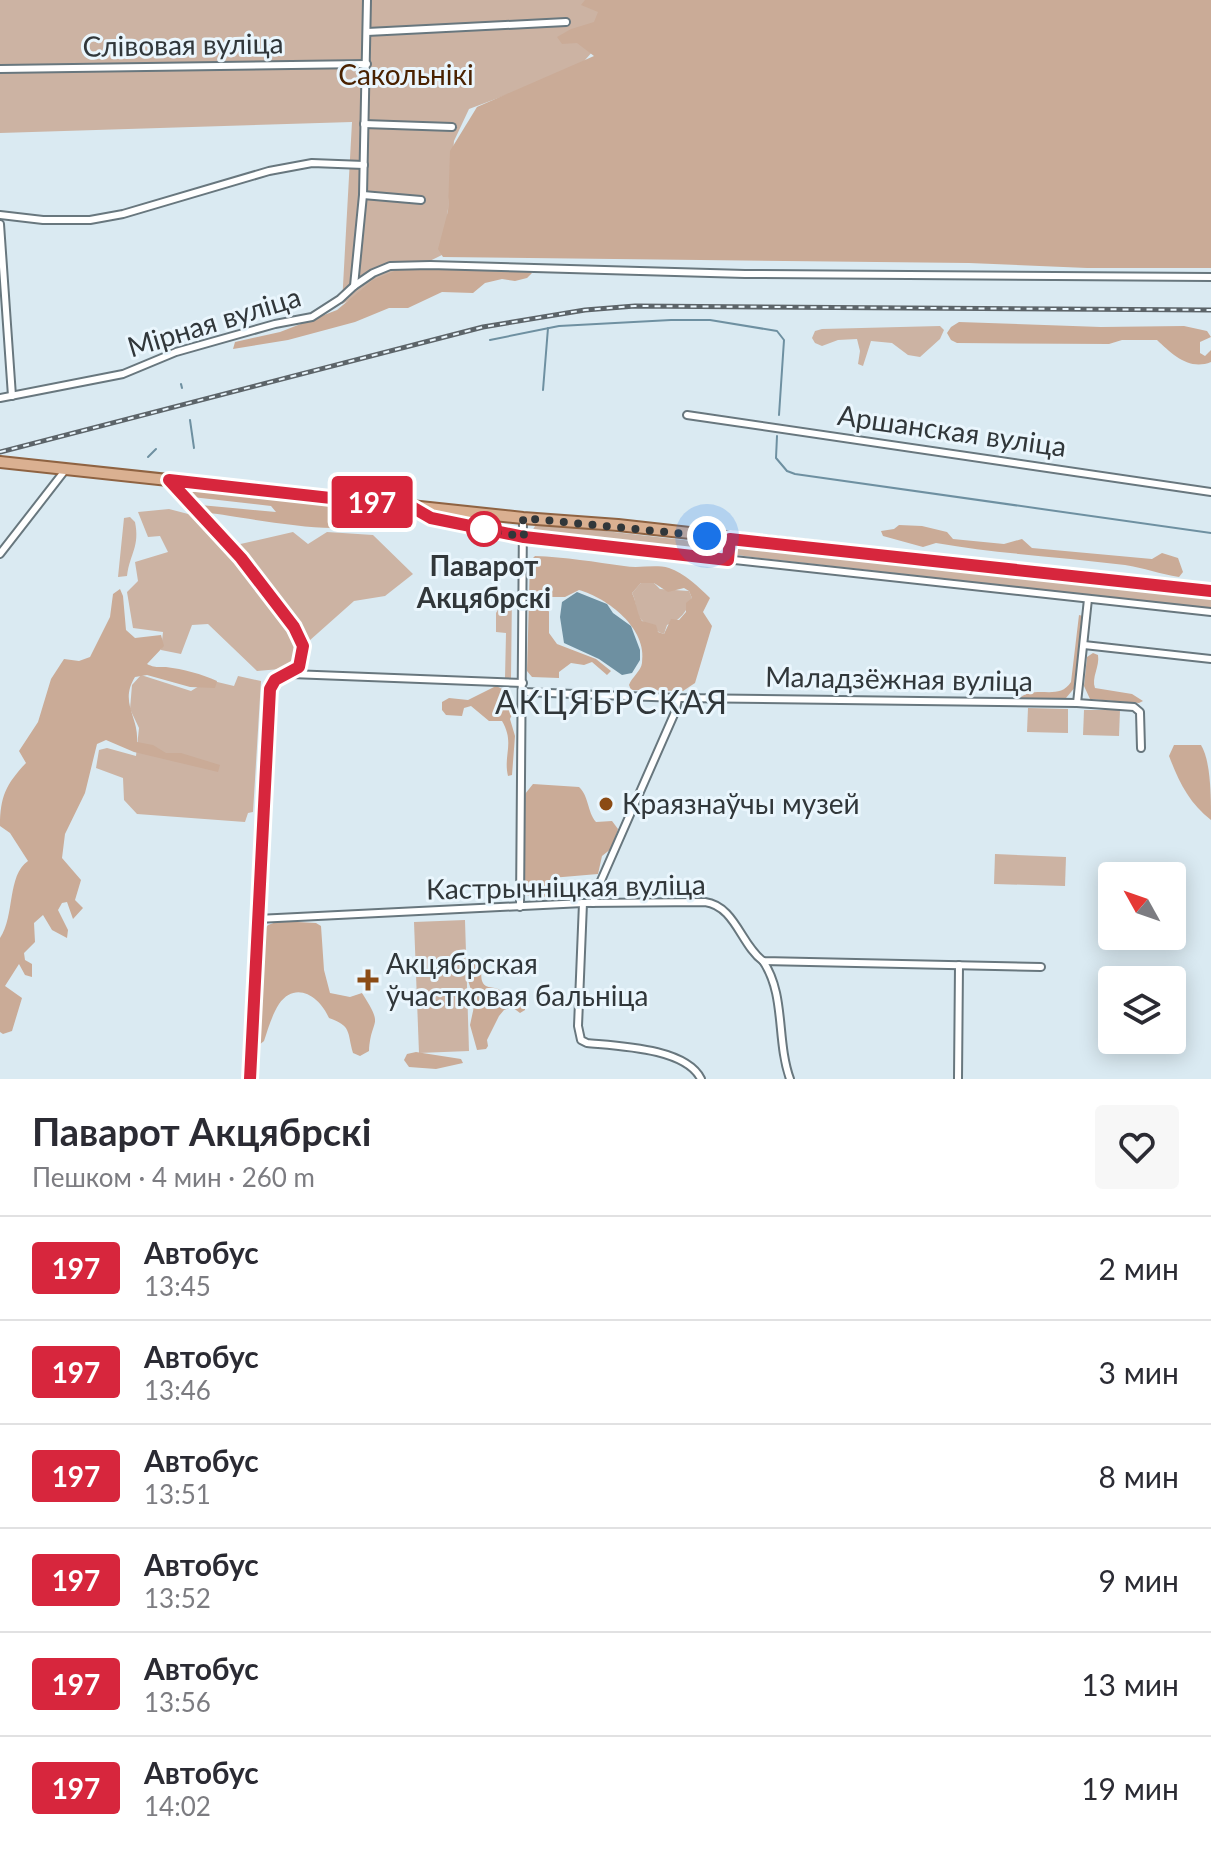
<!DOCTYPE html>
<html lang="ru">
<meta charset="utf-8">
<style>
:root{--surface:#fff;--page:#f7f7f7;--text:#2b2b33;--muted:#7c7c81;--line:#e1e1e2}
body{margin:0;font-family:Lato,sans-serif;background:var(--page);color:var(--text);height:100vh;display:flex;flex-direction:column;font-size:30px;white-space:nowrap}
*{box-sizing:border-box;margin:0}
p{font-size:26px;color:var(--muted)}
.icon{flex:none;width:44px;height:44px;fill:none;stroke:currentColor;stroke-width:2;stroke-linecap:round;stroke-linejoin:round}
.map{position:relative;height:1079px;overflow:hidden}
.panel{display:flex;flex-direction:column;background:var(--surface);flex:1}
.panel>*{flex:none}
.badge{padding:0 16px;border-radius:6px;font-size:28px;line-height:52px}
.needle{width:52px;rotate:310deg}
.fabs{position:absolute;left:1098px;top:862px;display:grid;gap:16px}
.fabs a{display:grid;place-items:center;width:88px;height:88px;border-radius:8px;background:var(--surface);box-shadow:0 4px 20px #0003;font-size:40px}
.you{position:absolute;width:40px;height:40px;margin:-20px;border:6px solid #fff;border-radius:50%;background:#1a73e8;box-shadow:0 0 0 12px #1a73e833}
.map>.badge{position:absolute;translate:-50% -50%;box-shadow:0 0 0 4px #fff}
.round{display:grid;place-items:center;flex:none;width:84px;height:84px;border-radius:8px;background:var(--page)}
.head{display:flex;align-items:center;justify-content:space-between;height:136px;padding:0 32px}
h1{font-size:38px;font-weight:700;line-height:60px}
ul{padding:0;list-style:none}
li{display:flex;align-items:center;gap:24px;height:104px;padding:0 32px;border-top:2px solid var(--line)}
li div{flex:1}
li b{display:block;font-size:30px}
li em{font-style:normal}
li .badge{min-width:88px;font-weight:700;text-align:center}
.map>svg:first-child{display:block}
.green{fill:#ccb3a3}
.forest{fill:#caab97;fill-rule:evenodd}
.water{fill:#6e90a1}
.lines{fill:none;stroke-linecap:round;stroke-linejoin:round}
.stream{stroke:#6e90a1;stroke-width:2}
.street-casing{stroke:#68777e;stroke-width:10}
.secondary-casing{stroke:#68777e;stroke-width:13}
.primary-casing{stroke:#8f6342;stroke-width:14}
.street{stroke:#fff;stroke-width:6}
.secondary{stroke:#fff;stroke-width:9}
.primary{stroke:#dab091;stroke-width:10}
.rail-casing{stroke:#5c6469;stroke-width:5}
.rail{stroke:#eaf6fd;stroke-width:2;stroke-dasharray:6;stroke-linecap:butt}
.line-casing{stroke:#fff;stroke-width:18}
.line{stroke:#d7263d;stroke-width:12}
.walk{stroke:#31373a;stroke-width:8;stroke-dasharray:0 14.4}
.stop-dot{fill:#fff;stroke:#d7263d;stroke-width:4}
.poi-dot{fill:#8b4b14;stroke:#eaf6fd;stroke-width:3}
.labels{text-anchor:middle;stroke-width:6;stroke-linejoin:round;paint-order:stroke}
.street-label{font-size:28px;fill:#31373a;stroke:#eaf6fd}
.park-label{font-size:28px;fill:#4a2200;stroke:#eaf6fd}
.stop-label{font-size:28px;font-weight:bold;fill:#31373a;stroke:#eaf6fd}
.poi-label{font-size:28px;fill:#31373a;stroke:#eaf6fd;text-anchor:start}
.quarter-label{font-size:32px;letter-spacing:2px;fill:#31373a;stroke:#eaf6fd}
</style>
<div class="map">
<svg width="1211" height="1079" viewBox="0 0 1211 1079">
<rect width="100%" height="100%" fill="#daeaf2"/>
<g class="green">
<path d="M0,0H638L578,68L469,109L454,141L444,254L342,304L352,122L0,133Z"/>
<path d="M940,326L944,330L940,339L920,357L908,355L892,343L871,341L863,366L858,364L860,351L857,339L838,340L822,346L815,343L812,338L815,331L822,329Z"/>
<path d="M169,509L192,515L225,551L290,630L299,650L294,661L280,669L257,671L208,624L192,625L181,654L161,650L163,632L133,628L127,592L138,581L135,562L168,552L160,536L148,537L138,512Z"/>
<path d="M130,517L135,522C140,547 130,553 127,576L118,577L124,518Z"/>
<path d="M544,524L718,544L724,548L715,554L702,553L531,533L535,526Z"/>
<path d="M293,532L308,544L327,532L373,535L413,574L385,596L354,601L309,641L272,588L236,545Z"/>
<path d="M737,546L1211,598V608L759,558L737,555L733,549Z"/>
<path d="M641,583H654L660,589L689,591L692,598C686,612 682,619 667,625L664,634C655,631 641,623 637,613C635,606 636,601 632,593Z"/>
<path d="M500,594H512L511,678H505L506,633L496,632V613L499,608Z"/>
<path d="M141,675L191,691L209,680L234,686L238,676L261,681L253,812L248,813L245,822L137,814L124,800L123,778L96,768L99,750L107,748L136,756L139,728L130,709L132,685Z"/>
<path d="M1028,708L1068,709V733L1027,732Z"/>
<path d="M1084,710H1120L1119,736L1083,735Z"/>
<path d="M995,854L1066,857L1065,886L994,884Z"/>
<path d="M465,920L469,1051L419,1053L414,922Z"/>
</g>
<g class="forest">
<path d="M585,0H1211V268H1087L969,263L443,257L438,249L448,211L450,151L477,107L594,56L577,43L562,44L557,37L571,29L594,22L598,12L581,5Z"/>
<path d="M397,270H528L532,273L527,278L515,281L502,279L485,283L473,293L442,292L408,308H389L355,322L288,340L233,349L235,342L280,332L337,310L373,280Z"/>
<path d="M959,322L1101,327L1184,326L1207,331L1211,337L1200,342V353L1205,356L1211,350V362C1189,371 1172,354 1157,340H1122L1109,344L957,343L951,340L947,333L951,327Z"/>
<path d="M180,484L398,510L407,516C386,530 364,514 341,518L353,525C332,535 237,516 209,513L200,505L276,512L271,506L192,497Z"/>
<path d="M899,525L922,526L947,532L953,539L1004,544L1022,539L1032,548L1152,559L1162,553L1178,558L1183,572L1179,577C1160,574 1144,568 1125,565C1062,557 999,554 936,543L923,547L883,536L881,531L894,529Z"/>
<path d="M535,556C565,557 595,562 624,566C639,569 654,564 669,568C684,573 699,587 710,598L703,612L712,626L695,683L683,691L631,690L629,685C632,677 641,671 642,663C648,628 607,598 579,590L565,597H552L546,603L549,612V633L557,644L596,659L611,671L607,675L592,662L584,665L571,663L559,672V678L532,677L527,671L530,561ZM641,583H654L668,592L684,588L689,591L692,598L686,603V612L679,620L671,619L664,634L658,632L656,625L642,621C636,612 637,603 632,593Z"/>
<path d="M120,589L123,596L126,630L135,638L161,635L164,646L147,664C155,668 158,667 166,667C183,669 202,674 217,681L215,688L190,687L147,675L135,677C119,703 139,716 137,742L153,745L166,753H181L220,765L218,772L134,752L106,740L97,744L85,793L65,834L62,858L81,880L75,900L83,908L73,919L67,902L62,903L58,910L68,930L67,938L52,930L43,915L34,923L35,942L24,953L25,960L32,964V977L25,975L19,964L5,986L22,998L12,1031L3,1034L0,1032V938C15,916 7,875 28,861L10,833L0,826C0,797 6,784 26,763L19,751L38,722L51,679L64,659L79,661L90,657L110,617L113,594Z"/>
<path d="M1079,615L1083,616L1084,621L1076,686L1066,698L1022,700L1021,697C1037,685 1059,701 1071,682Z"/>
<path d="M1093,653L1098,655C1100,666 1091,678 1095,688L1132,694L1143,701L1139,703L1090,699L1084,686L1087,657Z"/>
<path d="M496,686L511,693L514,710L510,719L515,736L512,775L508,776C503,755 515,743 502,721H489L471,706L464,708L462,716L446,715L442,710V702L449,698L468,700Z"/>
<path d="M1174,745H1201C1211,761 1211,798 1211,820C1189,803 1179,782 1169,756Z"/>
<path d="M533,784L579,787C589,796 587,811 596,822L612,821L618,829L612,848L602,856L598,874L551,878L548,884L554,891L552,895L540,898L526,895L523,888L525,794Z"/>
<path d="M279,921L316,923L321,926L324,970L330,993L350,997L362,993C385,1029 371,1016 369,1051L360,1056L353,1053C347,1032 352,1026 329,1018C320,997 296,980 279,1004C272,1015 268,1029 264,1041L259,1045L255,1041L261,934L268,925Z"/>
<path d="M472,958C488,967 476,979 486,986C489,988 494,987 498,989C507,995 518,999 525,1006V1010L520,1013L512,1007L504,1010L499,1016L487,1040L488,1046L486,1049L477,1050L470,1025L475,1002L464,968L467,959Z"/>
<path d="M416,1052L461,1059L463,1063L436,1069L409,1067L404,1060L407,1054Z"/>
</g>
<path class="water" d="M577,592L607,604L613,613L631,626L640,650V660L632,673L622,675L599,659L564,643L560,617L562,602Z"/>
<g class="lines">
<g class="stream">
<path d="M490,340L559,326L671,320H710L777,331L784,340L779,415"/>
<path d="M181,384L182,388"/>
<path d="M543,390L548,328"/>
<path d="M190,420L194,448"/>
<path d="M777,436L776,458L787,471L795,474L1211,533"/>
<path d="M148,457L156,449"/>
</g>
<defs>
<g id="street">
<path d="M367,32L566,22"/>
<path d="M0,69L367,64"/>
<path d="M364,124L452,127"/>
<path d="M363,195L421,200"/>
<path d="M0,215L43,220H90L123,214L269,171L312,163L364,165"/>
<path d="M0,224L12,396"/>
<path d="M354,286L363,195L367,0"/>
<path d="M0,398L123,374L176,352L275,324L312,317L340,299L354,286L373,273L390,266L430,265L745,274L1211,277"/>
<path d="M687,415L1211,492"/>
<path d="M415,508L431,518L524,537L1211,612"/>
<path d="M0,554L66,469"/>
<path d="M728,560L730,539"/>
<path d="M1084,645L1211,659"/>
<path d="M291,674L523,683"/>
<path d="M523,692L678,698L1077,703L1134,707L1140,712L1141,748"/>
<path d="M1077,703L1088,599"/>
<path d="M583,903L578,1026L581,1040L587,1043C618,1046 686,1048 701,1079"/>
<path d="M593,903L596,892L676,710L678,698"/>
<path d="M520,907L523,518"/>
<path d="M257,919L583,903L705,902C735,906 741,945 763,961L1041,967"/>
<path d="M763,961C786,995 776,1040 790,1079"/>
<path d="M958,1079L959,965"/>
</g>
<path id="secondary" d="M169,480L241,558L294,627L303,646L299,667L275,680L270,689L250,1079"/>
<path id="primary" d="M0,462L523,518L618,525L1211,591"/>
</defs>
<use href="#street" class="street-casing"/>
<use href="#secondary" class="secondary-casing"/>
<use href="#primary" class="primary-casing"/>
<use href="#street" class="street"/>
<use href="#secondary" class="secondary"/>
<use href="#primary" class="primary"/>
<defs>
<path id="rail" d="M0,452L483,327L585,310L635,306L1211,310"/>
</defs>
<use href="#rail" class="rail-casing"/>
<use href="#rail" class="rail"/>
</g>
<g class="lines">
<defs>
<path id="line" d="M250,1079L270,689L275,680L299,667L303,646L294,627L241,558L169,480L412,507L431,518L524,537L728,560L730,539L1211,591"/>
</defs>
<use href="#line" class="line-casing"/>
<use href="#line" class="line"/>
<path class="walk" d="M484,529L524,537L523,518L707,536"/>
</g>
<circle class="stop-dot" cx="484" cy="529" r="16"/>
<g class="poi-dot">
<circle cx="606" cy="804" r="8"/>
<path d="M364 968h8v8h8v8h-8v8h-8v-8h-8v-8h8z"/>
</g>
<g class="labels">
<g class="street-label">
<text transform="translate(183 45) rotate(-1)" y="10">Слівовая вуліца</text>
<text transform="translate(214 322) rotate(-17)" y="10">Мірная вуліца</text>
<text transform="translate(952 431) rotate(8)" y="10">Аршанская вуліца</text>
<text transform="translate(899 679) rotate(1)" y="10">Маладзёжная вуліца</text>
<text transform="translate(566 887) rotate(-1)" y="10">Кастрычніцкая вуліца</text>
</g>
<g class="park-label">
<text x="406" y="85">Сакольнікі</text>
</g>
<g class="stop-label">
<text x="484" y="576">Паварот<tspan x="484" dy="32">Акцябрскі</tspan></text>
</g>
<g class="poi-label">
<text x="622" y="814">Краязнаўчы музей</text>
<text x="386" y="974">Акцябрская<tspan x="386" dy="32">ўчастковая бальніца</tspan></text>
</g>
<g class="quarter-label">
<text x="612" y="714">АКЦЯБРСКАЯ</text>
</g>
</g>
</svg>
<div class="fabs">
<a><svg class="needle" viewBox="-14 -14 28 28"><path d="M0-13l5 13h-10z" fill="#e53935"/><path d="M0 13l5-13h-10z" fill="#7c7c81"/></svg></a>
<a><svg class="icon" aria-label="layers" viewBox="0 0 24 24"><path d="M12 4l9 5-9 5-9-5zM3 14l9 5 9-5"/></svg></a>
</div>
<div class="you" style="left:707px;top:536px"></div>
<b class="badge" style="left:372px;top:502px;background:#d7263d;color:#fff">197</b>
</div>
<section class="panel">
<div class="head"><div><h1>Паварот Акцябрскі</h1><p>Пешком · 4 мин · 260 m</p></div><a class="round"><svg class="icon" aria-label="heart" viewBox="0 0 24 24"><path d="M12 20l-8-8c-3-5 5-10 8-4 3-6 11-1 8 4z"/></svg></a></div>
<ul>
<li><span class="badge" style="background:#d7263d;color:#fff">197</span><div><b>Автобус</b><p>13:45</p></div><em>2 мин</em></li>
<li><span class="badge" style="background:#d7263d;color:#fff">197</span><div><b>Автобус</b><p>13:46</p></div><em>3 мин</em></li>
<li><span class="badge" style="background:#d7263d;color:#fff">197</span><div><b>Автобус</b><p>13:51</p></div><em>8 мин</em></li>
<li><span class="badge" style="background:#d7263d;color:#fff">197</span><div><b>Автобус</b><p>13:52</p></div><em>9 мин</em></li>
<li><span class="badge" style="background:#d7263d;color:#fff">197</span><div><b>Автобус</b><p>13:56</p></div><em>13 мин</em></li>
<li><span class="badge" style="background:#d7263d;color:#fff">197</span><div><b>Автобус</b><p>14:02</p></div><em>19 мин</em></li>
</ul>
</section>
